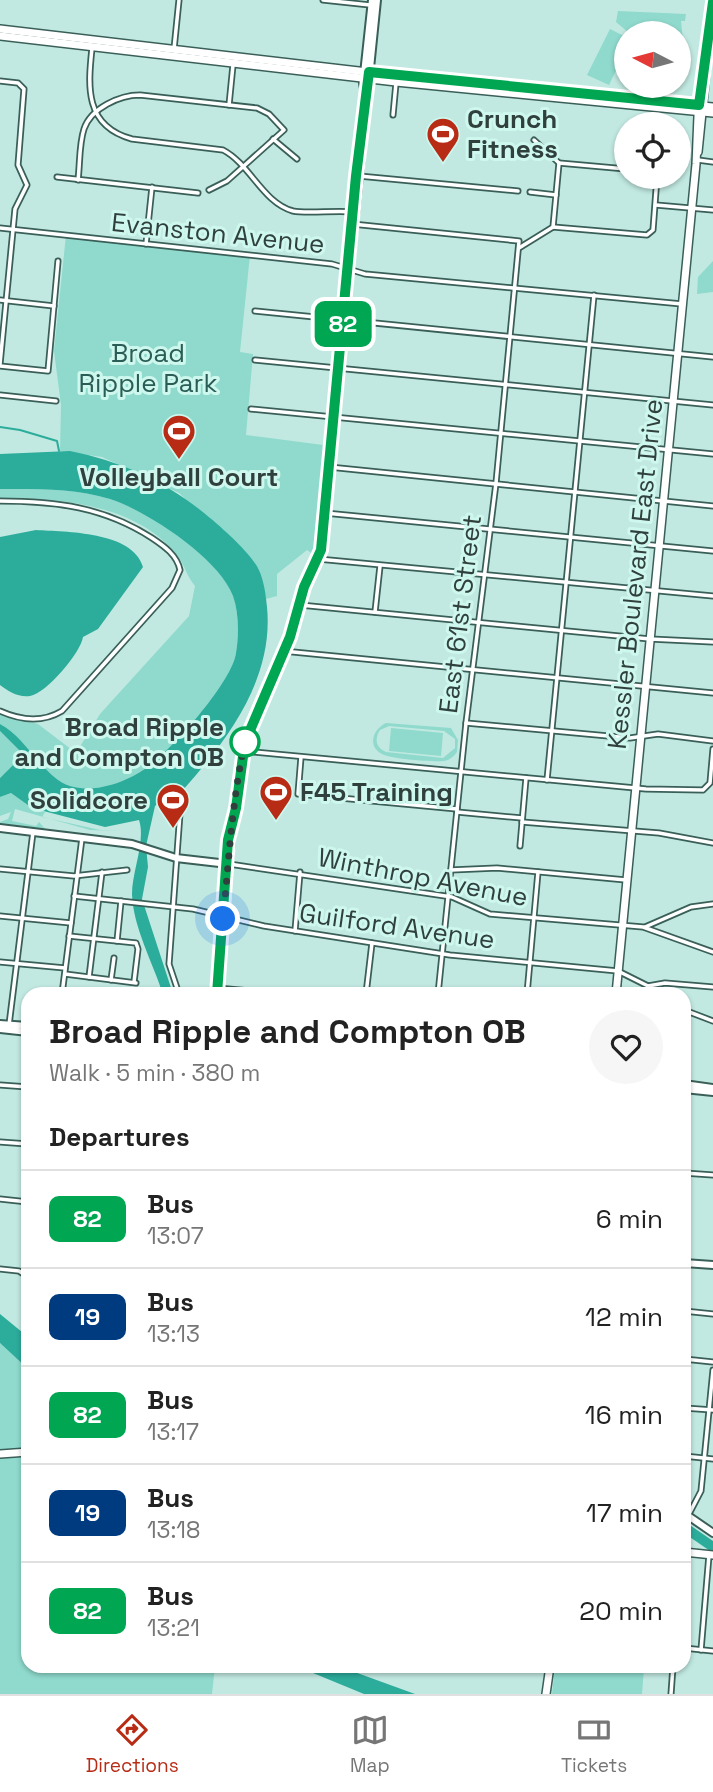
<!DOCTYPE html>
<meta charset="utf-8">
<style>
:root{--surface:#fff;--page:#f6f6f6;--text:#222;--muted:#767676;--line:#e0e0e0;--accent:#b82c15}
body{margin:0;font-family:"Space Grotesk",sans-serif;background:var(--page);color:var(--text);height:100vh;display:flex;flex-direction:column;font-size:26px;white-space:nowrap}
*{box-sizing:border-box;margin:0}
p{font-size:23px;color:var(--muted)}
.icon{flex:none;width:38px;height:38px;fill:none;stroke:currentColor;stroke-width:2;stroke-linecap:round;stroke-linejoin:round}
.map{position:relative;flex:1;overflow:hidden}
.sheet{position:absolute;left:21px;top:987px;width:670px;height:686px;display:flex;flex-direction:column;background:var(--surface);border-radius:21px;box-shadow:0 2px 5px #0004}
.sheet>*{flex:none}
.badge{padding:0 14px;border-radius:10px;font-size:24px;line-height:46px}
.needle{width:46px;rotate:276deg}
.controls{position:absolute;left:614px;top:21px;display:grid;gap:14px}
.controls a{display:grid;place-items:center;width:77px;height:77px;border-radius:50%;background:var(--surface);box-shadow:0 2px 5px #0004;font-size:35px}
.you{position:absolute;width:35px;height:35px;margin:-18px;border:5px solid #fff;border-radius:50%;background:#1a73e8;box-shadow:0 0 0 10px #1a73e833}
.map>.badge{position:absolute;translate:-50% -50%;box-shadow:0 0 0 4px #fff}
h2{padding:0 28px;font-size:26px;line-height:63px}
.round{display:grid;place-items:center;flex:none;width:74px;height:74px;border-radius:37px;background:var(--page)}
.overview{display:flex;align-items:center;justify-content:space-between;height:119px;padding:0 28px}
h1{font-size:33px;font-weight:600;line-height:52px}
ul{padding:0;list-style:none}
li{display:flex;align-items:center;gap:21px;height:98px;padding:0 28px;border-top:2px solid var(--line)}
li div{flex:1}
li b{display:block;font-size:26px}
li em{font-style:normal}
li .badge{min-width:77px;font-weight:700;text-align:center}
.dock{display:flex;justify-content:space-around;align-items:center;height:98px;border-top:2px solid var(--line);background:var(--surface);font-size:19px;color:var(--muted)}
.dock a{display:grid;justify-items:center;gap:4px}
.dock .current{color:var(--accent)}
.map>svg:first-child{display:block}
.green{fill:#8fdacd;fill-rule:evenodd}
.water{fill:#2cac9b}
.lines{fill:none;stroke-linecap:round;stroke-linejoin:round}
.stream{stroke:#2cac9b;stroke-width:2}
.street-casing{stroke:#3a5f58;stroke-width:7}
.secondary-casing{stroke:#3a5f58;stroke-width:10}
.primary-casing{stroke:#3a5f58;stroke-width:10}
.street{stroke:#fff;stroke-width:3.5}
.secondary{stroke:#fff;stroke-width:6}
.primary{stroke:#fff;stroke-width:7}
.line-casing{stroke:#fff;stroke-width:16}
.line{stroke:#00a651;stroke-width:10}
.walk{stroke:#30403d;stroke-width:7;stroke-dasharray:0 12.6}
.stop-dot{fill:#fff;stroke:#00a651;stroke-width:3.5}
.labels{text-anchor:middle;stroke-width:6;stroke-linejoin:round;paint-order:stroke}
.poi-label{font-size:26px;font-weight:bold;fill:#30403d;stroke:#cef7ee;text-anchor:start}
.street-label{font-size:26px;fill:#30403d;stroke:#cef7ee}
.park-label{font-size:26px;fill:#2a5d55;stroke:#cef7ee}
.stop-label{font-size:26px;font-weight:bold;fill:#30403d;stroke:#cef7ee;text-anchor:end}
</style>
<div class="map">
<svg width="713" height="1694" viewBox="0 0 713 1694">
<rect width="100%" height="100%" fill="#c1e9e1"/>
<g class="green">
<path d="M618,11L686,14L685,21H681L683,41L679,43V33H629L616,22Z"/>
<path d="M610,29L626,37V49L609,85L587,75Z"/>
<path d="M66,235L250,255L240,352L253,354L246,435L331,446L319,559L307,550L277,574V596L266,599L259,569L179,493L102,457L60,451L61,405L54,351Z"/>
<path d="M713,261V292L697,294L698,277Z"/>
<path d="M0,489C37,489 75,488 110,499C147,511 220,558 233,596C239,613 239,635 236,653C232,682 173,748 149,766C129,781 96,794 70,786C45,779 25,736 0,724V714L38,724L76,753L100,714L189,616L195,586C185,574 185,564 176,554C136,504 58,498 0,498Z"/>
<path d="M386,723L451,728L458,740L457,752C453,757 450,760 444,761C433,762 390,759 382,754C367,746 373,729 386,723ZM389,726L444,731L455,739V748L443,758L386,752C376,748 374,739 380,730Z"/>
<path d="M391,728L443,733L441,756L389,751Z"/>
<path d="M0,731L19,750L14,764L0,778Z"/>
<path d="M11,793L32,808L45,812L42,817L100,830L121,831L90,830L15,809L12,821L36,826L39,822L48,832L0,826V822L8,819L11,812L0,816V797Z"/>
<path d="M0,1343L28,1369V1666H215L212,1694H0Z"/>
<path d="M555,1666L644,1668L642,1694H552Z"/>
</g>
<g class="water">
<path d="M70,451C120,461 165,481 204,513C219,525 251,553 259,570C264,581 266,596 267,607C274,679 228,739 183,790C177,796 163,800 155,806L146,846L148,867L142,899L173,994H163C153,963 133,927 132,894C132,871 146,841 139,820L105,827L32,808L11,793L0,797V778L14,764L19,750L0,731V724C25,736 45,779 70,786C96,794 129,781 149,766C173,748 232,682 236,653C239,635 239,613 233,596C219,558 147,511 110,499C74,488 37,489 0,489V454Z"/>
<path d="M36,530C65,532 133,531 143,567L98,629L83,637C81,652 47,693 30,696C19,698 8,691 0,685V537Z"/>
<path d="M0,1314L28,1337V1369L0,1343Z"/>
<path d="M684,1521L713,1541V1553L684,1533Z"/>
<path d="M296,1666H338L415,1694H364Z"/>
</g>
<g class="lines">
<path class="stream" d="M0,427L20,430L57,441L59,451"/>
<defs>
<g id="street">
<path d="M323,0L370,5"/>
<path d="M92,48C88,86 84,126 132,139L223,150C250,164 263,203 293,211C306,214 337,210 353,212"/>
<path d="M174,49L179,0"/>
<path d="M0,81L18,83L24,89L18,165L27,185L15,209L0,364"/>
<path d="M229,105L233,65"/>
<path d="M393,115L396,83"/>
<path d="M273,139L297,159"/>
<path d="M698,160L713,162"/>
<path d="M559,163L626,169"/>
<path d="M359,176L518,191"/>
<path d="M57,177L198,193"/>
<path d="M78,180C80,164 79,144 84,129C91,108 120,95 140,95L257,108L269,114L284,130L227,181L209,190"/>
<path d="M530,192L556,195"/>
<path d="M656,205L713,210"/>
<path d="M352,224L519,241L496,483L466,723L438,994"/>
<path d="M553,227L647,235L653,230L657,177"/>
<path d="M0,228L332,264L365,274L682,304"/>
<path d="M146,244L152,187"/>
<path d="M519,248L553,227L559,163L534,140"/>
<path d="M0,300L54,306"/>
<path d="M255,311L713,357"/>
<path d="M255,360L713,405"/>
<path d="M0,366L48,371L58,261"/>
<path d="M0,395L56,401"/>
<path d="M251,409L713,454"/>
<path d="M329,467L713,506"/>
<path d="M0,501C56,501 104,507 152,538C164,546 177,555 180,570L172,588L62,711C42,723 20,720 0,711"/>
<path d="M325,513L713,551"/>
<path d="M318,559L713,596"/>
<path d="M300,605L650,639L713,642"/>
<path d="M375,612L380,566"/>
<path d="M283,651L713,693"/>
<path d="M466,723L630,738L658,734L713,741"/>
<path d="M243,751L646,789L703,790L710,783L713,749"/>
<path d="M301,757L298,794L457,809"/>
<path d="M547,780L594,295"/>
<path d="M457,812L522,818"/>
<path d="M522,822L659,833L713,843"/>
<path d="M520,846L526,778"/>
<path d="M229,864L452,897L490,914L643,927L713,952"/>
<path d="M0,869L74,876L127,870"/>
<path d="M451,870L497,868L626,880"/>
<path d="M74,896L193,909L264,926L450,955L618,971L648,986L665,983L713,987"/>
<path d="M0,916L71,923"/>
<path d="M645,927L691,907L713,904"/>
<path d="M295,931L300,872"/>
<path d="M69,936L136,943L138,949L134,982"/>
<path d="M117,941L121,901"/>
<path d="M0,962L65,968"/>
<path d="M65,974L136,983"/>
<path d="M89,977L102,872"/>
<path d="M111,980L114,958"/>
<path d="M648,986L657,994"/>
<path d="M217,988L285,994"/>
<path d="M62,994L82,838"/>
<path d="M179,994L169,964L180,813"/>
<path d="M366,994L372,943"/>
<path d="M527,994L538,872"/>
<path d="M684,1010L713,1021"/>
<path d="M9,1025L33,832"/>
<path d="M0,1085L28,1087"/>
<path d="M0,1142L28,1144"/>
<path d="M684,1173L713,1175"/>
<path d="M0,1199L28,1202"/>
<path d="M0,1269L19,1271L28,1277"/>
<path d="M684,1311L713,1314"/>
<path d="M684,1359L713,1362"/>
<path d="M684,1408L713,1410"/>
<path d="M684,1456L713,1459"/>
<path d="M688,1516L701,1491L713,1370"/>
<path d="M684,1648L713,1651"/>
<path d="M701,1650L709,1555"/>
<path d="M671,1694L673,1666"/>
</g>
<g id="secondary">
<path d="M365,95L363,83L372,0"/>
<path d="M286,641L321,547L377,0"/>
<path d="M236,808L245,742L289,639"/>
<path d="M0,828L132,844L176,858L228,864"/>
<path d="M216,994L233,819"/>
<path d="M0,1024L28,1026"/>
<path d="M0,1029L28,1032"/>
<path d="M684,1084L713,1088"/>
<path d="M684,1089L713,1092"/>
<path d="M684,1263L713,1265"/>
<path d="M684,1513L713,1533"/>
</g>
<g id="primary">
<path d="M0,29L419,78L713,107"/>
<path d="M0,36L396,82L713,113"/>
<path d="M698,152L707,63"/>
<path d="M616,994L696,164L698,116L713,1"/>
<path d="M0,1454L28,1452"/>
<path d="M684,1552L713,1555"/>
<path d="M546,1694L550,1666"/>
</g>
</defs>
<use href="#street" class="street-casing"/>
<use href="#secondary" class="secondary-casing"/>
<use href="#primary" class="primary-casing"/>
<use href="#street" class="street"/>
<use href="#secondary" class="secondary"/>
<use href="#primary" class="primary"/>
</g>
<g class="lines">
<defs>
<path id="line" d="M217,994L228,840L236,808L245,742L290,637L304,587L321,550L356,176L369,72L699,105L713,2"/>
</defs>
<use href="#line" class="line-casing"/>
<use href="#line" class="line"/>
<path class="walk" d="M223,919C229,859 232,800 245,742"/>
</g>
<defs>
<symbol id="stadium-pin" viewBox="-11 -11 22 30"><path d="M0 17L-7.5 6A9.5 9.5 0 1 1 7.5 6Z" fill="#b82c15" stroke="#cef7ee"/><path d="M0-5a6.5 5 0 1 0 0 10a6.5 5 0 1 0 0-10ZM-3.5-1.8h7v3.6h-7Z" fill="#fff"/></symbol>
</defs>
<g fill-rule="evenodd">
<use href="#stadium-pin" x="424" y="115" width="38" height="52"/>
<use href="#stadium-pin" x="160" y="412" width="38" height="52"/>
<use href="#stadium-pin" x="257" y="773" width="38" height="52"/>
<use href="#stadium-pin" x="154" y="781" width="38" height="52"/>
</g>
<circle class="stop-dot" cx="245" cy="742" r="14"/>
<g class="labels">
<g class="poi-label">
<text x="467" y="128">Crunch<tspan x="467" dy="30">Fitness</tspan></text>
<text x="179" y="486" text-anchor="middle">Volleyball Court</text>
<text x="300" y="801">F45 Training</text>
<text x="148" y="809" text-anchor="end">Solidcore</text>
</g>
<g class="street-label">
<text transform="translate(218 233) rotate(6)" y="9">Evanston Avenue</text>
<text transform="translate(635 574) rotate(-84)" y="9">Kessler Boulevard East Drive</text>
<text transform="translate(460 614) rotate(-83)" y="9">East 61st Street</text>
<text transform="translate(423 877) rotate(11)" y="9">Winthrop Avenue</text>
<text transform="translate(397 926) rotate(8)" y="9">Guilford Avenue</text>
</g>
<g class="park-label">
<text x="148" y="362">Broad<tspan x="148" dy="30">Ripple Park</tspan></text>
</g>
<g class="stop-label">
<text x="224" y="736">Broad Ripple<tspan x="224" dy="30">and Compton OB</tspan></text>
</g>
</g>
</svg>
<div class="controls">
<a><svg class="needle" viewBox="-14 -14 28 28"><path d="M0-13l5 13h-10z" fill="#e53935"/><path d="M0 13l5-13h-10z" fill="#767676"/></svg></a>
<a><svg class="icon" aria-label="locate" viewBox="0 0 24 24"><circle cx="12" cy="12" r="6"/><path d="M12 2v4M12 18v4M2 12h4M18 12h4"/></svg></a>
</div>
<div class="you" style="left:223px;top:919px"></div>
<b class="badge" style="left:343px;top:324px;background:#00a651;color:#fff">82</b>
<section class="sheet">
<div class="overview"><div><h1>Broad Ripple and Compton OB</h1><p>Walk · 5 min · 380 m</p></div><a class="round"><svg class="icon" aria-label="heart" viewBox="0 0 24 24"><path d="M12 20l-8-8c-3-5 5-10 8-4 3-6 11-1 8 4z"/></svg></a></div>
<h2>Departures</h2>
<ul>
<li><span class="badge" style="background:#00a651;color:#fff">82</span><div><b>Bus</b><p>13:07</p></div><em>6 min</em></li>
<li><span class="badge" style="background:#003b80;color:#fff">19</span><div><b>Bus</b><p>13:13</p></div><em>12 min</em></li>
<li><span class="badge" style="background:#00a651;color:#fff">82</span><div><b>Bus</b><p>13:17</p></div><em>16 min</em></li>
<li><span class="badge" style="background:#003b80;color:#fff">19</span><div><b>Bus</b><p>13:18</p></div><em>17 min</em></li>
<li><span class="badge" style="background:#00a651;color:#fff">82</span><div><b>Bus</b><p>13:21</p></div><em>20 min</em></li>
</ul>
</section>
</div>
<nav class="dock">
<a class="current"><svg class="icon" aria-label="directions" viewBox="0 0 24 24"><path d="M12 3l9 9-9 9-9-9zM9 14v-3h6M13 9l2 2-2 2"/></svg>Directions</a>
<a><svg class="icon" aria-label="map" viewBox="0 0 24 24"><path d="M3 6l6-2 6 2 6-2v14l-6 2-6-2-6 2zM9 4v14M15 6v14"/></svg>Map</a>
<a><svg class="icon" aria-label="tickets" viewBox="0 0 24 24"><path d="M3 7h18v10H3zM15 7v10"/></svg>Tickets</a>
</nav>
